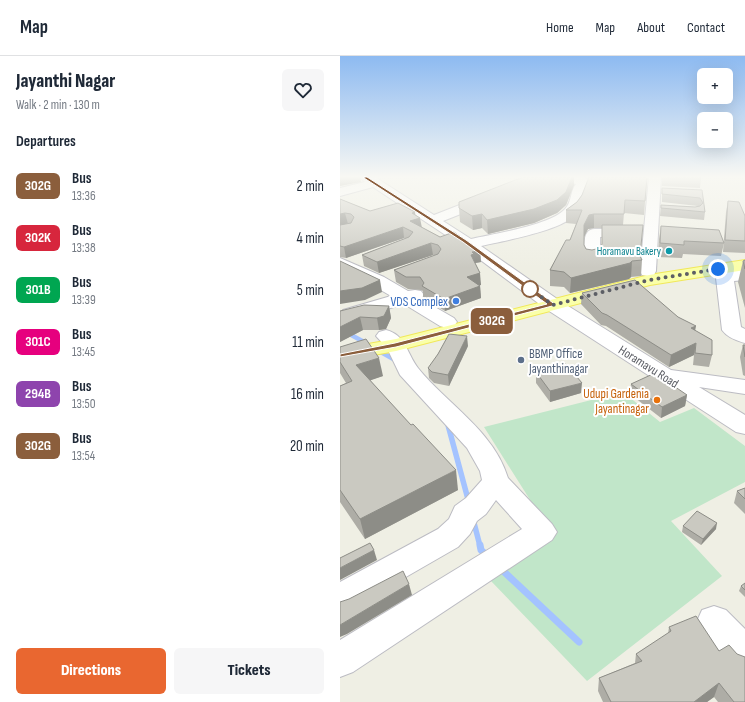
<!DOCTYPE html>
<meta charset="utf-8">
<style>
:root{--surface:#fff;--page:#f6f6f7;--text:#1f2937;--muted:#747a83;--line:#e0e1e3;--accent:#e96730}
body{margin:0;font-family:"Sofia Sans Condensed",sans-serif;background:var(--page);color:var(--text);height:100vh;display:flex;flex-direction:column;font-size:15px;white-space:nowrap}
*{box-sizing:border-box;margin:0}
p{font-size:13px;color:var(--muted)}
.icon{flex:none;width:22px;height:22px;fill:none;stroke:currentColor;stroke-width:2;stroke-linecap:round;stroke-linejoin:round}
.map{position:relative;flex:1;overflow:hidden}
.drawer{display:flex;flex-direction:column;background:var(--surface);width:340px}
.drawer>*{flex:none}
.badge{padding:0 8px;border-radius:6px;font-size:14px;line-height:26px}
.fabs{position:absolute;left:357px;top:12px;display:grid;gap:8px}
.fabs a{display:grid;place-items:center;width:36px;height:36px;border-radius:6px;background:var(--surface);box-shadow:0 4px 16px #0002;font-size:20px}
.you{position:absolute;width:20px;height:20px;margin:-10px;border:3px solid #fff;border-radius:50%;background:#1a73e8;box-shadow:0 0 0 6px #1a73e833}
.map>.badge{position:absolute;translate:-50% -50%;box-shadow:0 0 0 2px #fff}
h2{padding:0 16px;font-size:15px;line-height:36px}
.round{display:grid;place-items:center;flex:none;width:42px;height:42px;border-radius:6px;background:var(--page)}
.summary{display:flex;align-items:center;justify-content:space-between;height:68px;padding:0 16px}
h1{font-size:19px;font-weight:800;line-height:30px}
.cta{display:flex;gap:8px;margin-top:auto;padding:8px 16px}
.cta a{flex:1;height:46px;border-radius:6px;background:var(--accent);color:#fff;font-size:16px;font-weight:800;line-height:46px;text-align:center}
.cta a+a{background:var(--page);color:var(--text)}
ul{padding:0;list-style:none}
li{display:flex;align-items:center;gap:12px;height:52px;padding:0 16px}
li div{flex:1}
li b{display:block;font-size:15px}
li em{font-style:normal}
li .badge{min-width:44px;font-weight:700;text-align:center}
header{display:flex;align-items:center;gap:24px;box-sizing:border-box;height:56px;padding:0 20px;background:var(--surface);border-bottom:1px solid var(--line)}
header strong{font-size:19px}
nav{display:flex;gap:22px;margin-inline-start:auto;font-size:14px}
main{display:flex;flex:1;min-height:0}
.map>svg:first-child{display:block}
.green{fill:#c1e6c9}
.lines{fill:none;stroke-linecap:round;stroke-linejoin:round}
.stream-far2{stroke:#a4c3ff;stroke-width:4.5}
.stream-far1{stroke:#a4c3ff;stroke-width:5.5}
.stream{stroke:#a4c3ff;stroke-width:7}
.minor-casing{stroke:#bcbcc3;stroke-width:2}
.major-casing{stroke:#f1e85a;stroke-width:2}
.minor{fill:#fff;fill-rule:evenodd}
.major{fill:#faffa9;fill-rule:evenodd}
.wall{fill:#aeada6;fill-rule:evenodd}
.shaded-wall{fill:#8d8d87}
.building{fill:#cac9c1;stroke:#8d8d87}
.line{fill:#8b5e3c;stroke:#fff}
.walk{stroke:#5c5e65;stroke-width:4;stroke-dasharray:0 7.2}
.culture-dot{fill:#0f9aa8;stroke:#fff;stroke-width:1.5}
.stop-dot{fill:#fff;stroke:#8b5e3c;stroke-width:2}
.shop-dot{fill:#3f7fe0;stroke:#fff;stroke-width:1.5}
.service-dot{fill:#5c6f8a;stroke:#fff;stroke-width:1.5}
.food-dot{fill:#e8710a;stroke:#fff;stroke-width:1.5}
.labels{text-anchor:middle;stroke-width:4;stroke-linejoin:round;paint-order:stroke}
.far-culture-label{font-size:11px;fill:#0d838f;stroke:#fff;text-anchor:end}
.shop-label{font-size:13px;fill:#366cbe;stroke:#fff;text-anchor:end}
.service-label{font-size:13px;fill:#4e5e75;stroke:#fff;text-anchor:start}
.street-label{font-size:13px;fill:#5c5e65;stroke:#fff}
.food-label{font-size:13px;fill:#c56008;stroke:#fff;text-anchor:end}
</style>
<header>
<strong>Map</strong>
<nav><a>Home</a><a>Map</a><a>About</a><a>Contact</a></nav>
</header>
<main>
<section class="drawer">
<div class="summary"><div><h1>Jayanthi Nagar</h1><p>Walk · 2 min · 130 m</p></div><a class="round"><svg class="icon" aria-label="heart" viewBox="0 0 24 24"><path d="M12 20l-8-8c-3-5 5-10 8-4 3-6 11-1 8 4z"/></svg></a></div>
<h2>Departures</h2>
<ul>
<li><span class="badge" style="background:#8b5e3c;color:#fff">302G</span><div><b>Bus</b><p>13:36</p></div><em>2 min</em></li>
<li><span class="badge" style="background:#d7263d;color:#fff">302K</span><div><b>Bus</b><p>13:38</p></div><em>4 min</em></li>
<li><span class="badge" style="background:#00a651;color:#fff">301B</span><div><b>Bus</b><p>13:39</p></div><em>5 min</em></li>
<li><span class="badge" style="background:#e6007e;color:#fff">301C</span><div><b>Bus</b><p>13:45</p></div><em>11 min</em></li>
<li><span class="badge" style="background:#8e44ad;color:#fff">294B</span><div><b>Bus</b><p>13:50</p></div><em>16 min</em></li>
<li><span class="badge" style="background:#8b5e3c;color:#fff">302G</span><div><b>Bus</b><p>13:54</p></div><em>20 min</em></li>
</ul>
<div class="cta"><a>Directions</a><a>Tickets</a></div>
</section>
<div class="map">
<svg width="405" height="646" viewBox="0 0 405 646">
<rect width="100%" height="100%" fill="#efefe4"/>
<path class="green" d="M283,336L320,366L354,352L405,390V426L331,465L382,520L247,625L151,525L211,477L144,371Z"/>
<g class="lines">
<g class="stream-far2">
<path d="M0,273L26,287"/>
<path d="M39,295L55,304"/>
</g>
<g class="stream-far1">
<path d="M108,369L129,447"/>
<path d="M133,463L140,490"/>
</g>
<g class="stream">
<path d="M140,489L141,494L147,500"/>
<path d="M160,512L239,586"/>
</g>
<defs>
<g id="minor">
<path d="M20,121H35L94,159L191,121H209L207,124L103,165L131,183C153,178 211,169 225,153C232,146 230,135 236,128L223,125L221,121H241L248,123L250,126C243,136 244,149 235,159C220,175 163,185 141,190L220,245L331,314L405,324V338L359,331L405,359V378L396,376L206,253L119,188L33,131L0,140V132L25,126Z"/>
<path d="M309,121H321L316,215L314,219L308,220L302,219L300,215Z"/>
<path d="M255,173H291L296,174L298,177L296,180L260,181V203L258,206L252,208L246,206C243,201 243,183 247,177C249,174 251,173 255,173Z"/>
<path d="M0,202L44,221L68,235L75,234L81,235L84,239L81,243L114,262L117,266L114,270L107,272L100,270L64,248L10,264L3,262L1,258L3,254L51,240L32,229L0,213Z"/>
<path d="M393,214H405V224L394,225L401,271L405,273V287C397,285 387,281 382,274L376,222L379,218Z"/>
<path d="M46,274C66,279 67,298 78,312C107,348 154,375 168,422L212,468L217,476L212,484L13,616L0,621V584L182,473L156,444L146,458L137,465L130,478L118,491L12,552L0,556V526L98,473L109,463L115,450L126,442L142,424L140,415L127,392L60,319L47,292L36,280L39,276Z"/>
<path d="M374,550L386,554L405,573V615L393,610L362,576L357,565L362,554Z"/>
</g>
<path id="major" d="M405,204V214L310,229L56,295L0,305V293L56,283L309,219Z"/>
</defs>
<use href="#minor" class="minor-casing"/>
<use href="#major" class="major-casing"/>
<use href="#minor" class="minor"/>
<use href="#major" class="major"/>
</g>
<g class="wall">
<path d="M248,121H307L304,159L284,157L283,169L302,204L301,220L291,221L289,223L230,237L224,231L210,230V214L230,184L236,168L226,167V154L237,146L242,139L249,122ZM254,172H262V190L260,192L252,194L246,193L244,189V181L248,173Z"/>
<path d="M322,121H361L360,132L322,130Z"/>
<path d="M234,129L226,149L217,157L194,167L148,178L142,172L133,174L120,166L119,152Z"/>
<path d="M322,132L362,134L365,156L364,164L320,160L321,149L355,151L359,150H358L322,146Z"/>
<path d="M0,143L30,155L76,159L81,171L100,181L140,195L141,206L135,207L141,229H140L141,242L105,255L83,242V235L81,234L68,233L56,226L54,214L95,199H93L39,217L24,210L22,199L66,182H64L6,202L0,201Z"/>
<path d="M388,145L405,160V197L383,196L386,156Z"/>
<path d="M321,170L384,187L381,200L343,198L342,202L318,201L319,183Z"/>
<path d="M405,204V252L398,226L403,205Z"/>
<path d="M242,237L355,274L372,299L369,311L353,309L354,299L329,311L266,270L261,269L241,248Z"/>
<path d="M49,250L51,262L46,273L39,274H23L0,286V255Z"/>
<path d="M403,289H405V320L403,319L400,301Z"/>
<path d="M128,290L109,330L94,327L89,322L88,312Z"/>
<path d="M0,291L43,320L30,324L118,434L25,483L0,446V330L6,327L0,317Z"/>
<path d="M196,316L241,337L210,346L196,327Z"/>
<path d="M291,328L347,339L345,350L321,362L290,338Z"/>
<path d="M405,432V458L394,447L397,435Z"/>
<path d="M343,470L376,473L361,489L342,476Z"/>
<path d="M405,527V541L399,535L401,530Z"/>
<path d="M329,571L405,646H378L374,641L367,646H263L258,635L259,622L295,607L296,598L328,578Z"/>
</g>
<g class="shaded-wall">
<path d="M0,121H20L21,126L0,130Z"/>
<path d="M232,121H234V129L226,149L217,157L194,167L148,178L147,164Z"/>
<path d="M75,156L76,163L80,162L82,172L70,165L72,157Z"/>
<path d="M5,157L8,168L0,170V158Z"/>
<path d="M142,158V172L133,174L132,160Z"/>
<path d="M254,158V172L248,173L243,183L244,169L249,159Z"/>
<path d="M63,171L64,182L6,202L4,191Z"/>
<path d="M91,187L93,199L39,217L37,206Z"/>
<path d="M140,195L141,206L135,207L131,199L132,196Z"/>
<path d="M292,205L291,221L289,223L230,237L231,222Z"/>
<path d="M140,217L141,229L128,233L127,221Z"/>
<path d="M40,224L42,236L25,244L0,248V235Z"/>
<path d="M140,230L141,242L105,255L104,243Z"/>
<path d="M49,250L51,262L46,273L39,274L37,262Z"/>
<path d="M20,261L23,274L0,286V271Z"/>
<path d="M356,270L354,281L351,272Z"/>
<path d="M127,280L128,290L109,330L108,319Z"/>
<path d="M356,287L354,299L329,311L331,299Z"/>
<path d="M39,302L43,320L20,328L16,309Z"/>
<path d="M242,327L241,337L210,346V335Z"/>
<path d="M347,339L345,350L321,362L322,351Z"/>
<path d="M116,414L118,434L25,483L20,463Z"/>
<path d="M377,467L376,473L361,489L363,483Z"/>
<path d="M34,494L37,504L0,524V512Z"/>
<path d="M69,528L72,539L7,578L0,581V569Z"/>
<path d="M379,627L374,641L367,646H354Z"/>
</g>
<g class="building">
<path d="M183,121H232L226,136L217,144L194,153L147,164L142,158L132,160L119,152V146Z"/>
<path d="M249,121H307L305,145L285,144L284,158H254L249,159L244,169V189L246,193L252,194L260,192L262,188V169H303L300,200L302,204L292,205L290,207L231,222L224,216L210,214L226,184H230L242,154H226L237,146L242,139Z"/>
<path d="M322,132L362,134L365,156L321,152V149L355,151L360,150L363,147L360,142L322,138Z"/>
<path d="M0,143L30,155L58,147L75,156L72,157L80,162L70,165L100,181L114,176L140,195L132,196L134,198L131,199L140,217L127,221L140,230L104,243L82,230L84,227L80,221H66L54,214L98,198L101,193L98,189L91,187L37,206L22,199L69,181L73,176L63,171L4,191L0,190V169L11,167L14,161L11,158L5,157L0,158Z"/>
<path d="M388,145L399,146L405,160V185L385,184Z"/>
<path d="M321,170L379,174L384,187L344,185V189L320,187Z"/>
<path d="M405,204V213L403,205Z"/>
<path d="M0,205L40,224L22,232L0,235Z"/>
<path d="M295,224L338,261L356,270L351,272L372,284V299L355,297L356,287L331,299L267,259L262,257L242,237Z"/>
<path d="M24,249L49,250L44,260L37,262L20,261L0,271V255Z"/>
<path d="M109,278L127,280L108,319L92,316L88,312L98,298Z"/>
<path d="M26,283L39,302L16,309L71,369L73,368L116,414L20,463L0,434V330L12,325L0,306V291Z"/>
<path d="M403,289H405V301Z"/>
<path d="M226,308L242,327L210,335L196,316Z"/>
<path d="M315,317L347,339L322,351L291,328Z"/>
<path d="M405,432V443L397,435Z"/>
<path d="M357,455L377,467L363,483L343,470Z"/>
<path d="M30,487L34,494L0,512V502Z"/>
<path d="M63,515L69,528L0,569V546L9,543Z"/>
<path d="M405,527V534L401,530Z"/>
<path d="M356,560L379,595L389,589L397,598L405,601V646H394L379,627L354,646H271L259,622L302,605L296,598L331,575L329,571Z"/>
</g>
<linearGradient id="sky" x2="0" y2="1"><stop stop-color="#8dbaf1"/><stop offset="0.57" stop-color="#f8f8f3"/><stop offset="1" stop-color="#f8f8f3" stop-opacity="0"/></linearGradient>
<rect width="405" height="212" fill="url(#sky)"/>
<path class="line" d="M24,121H27L126,184L216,249L56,291L0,301V298L55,287L207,248L123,186L24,122Z"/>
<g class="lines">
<path class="walk" d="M190,233L187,231L213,249L309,224L378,213"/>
</g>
<circle class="culture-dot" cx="329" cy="195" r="4"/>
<circle class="stop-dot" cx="190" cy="233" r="8"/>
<circle class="shop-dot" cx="116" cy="245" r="4"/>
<circle class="service-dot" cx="181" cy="304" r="4"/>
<circle class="food-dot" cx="317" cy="344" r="4"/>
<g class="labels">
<g class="far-culture-label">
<text x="321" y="199">Horamavu Bakery</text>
</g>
<g class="shop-label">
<text x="108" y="250">VDS Complex</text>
</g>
<g class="service-label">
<text x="189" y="302">BBMP Office<tspan x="189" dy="15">Jayanthinagar</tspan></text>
</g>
<g class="street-label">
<text transform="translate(309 310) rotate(32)" y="5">Horamavu Road</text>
</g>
<g class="food-label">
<text x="309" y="342">Udupi Gardenia<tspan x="309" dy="15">Jayantinagar</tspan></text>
</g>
</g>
</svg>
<div class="fabs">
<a>+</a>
<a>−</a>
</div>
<div class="you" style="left:378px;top:213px"></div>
<b class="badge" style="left:152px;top:265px;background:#8b5e3c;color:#fff">302G</b>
</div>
</main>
